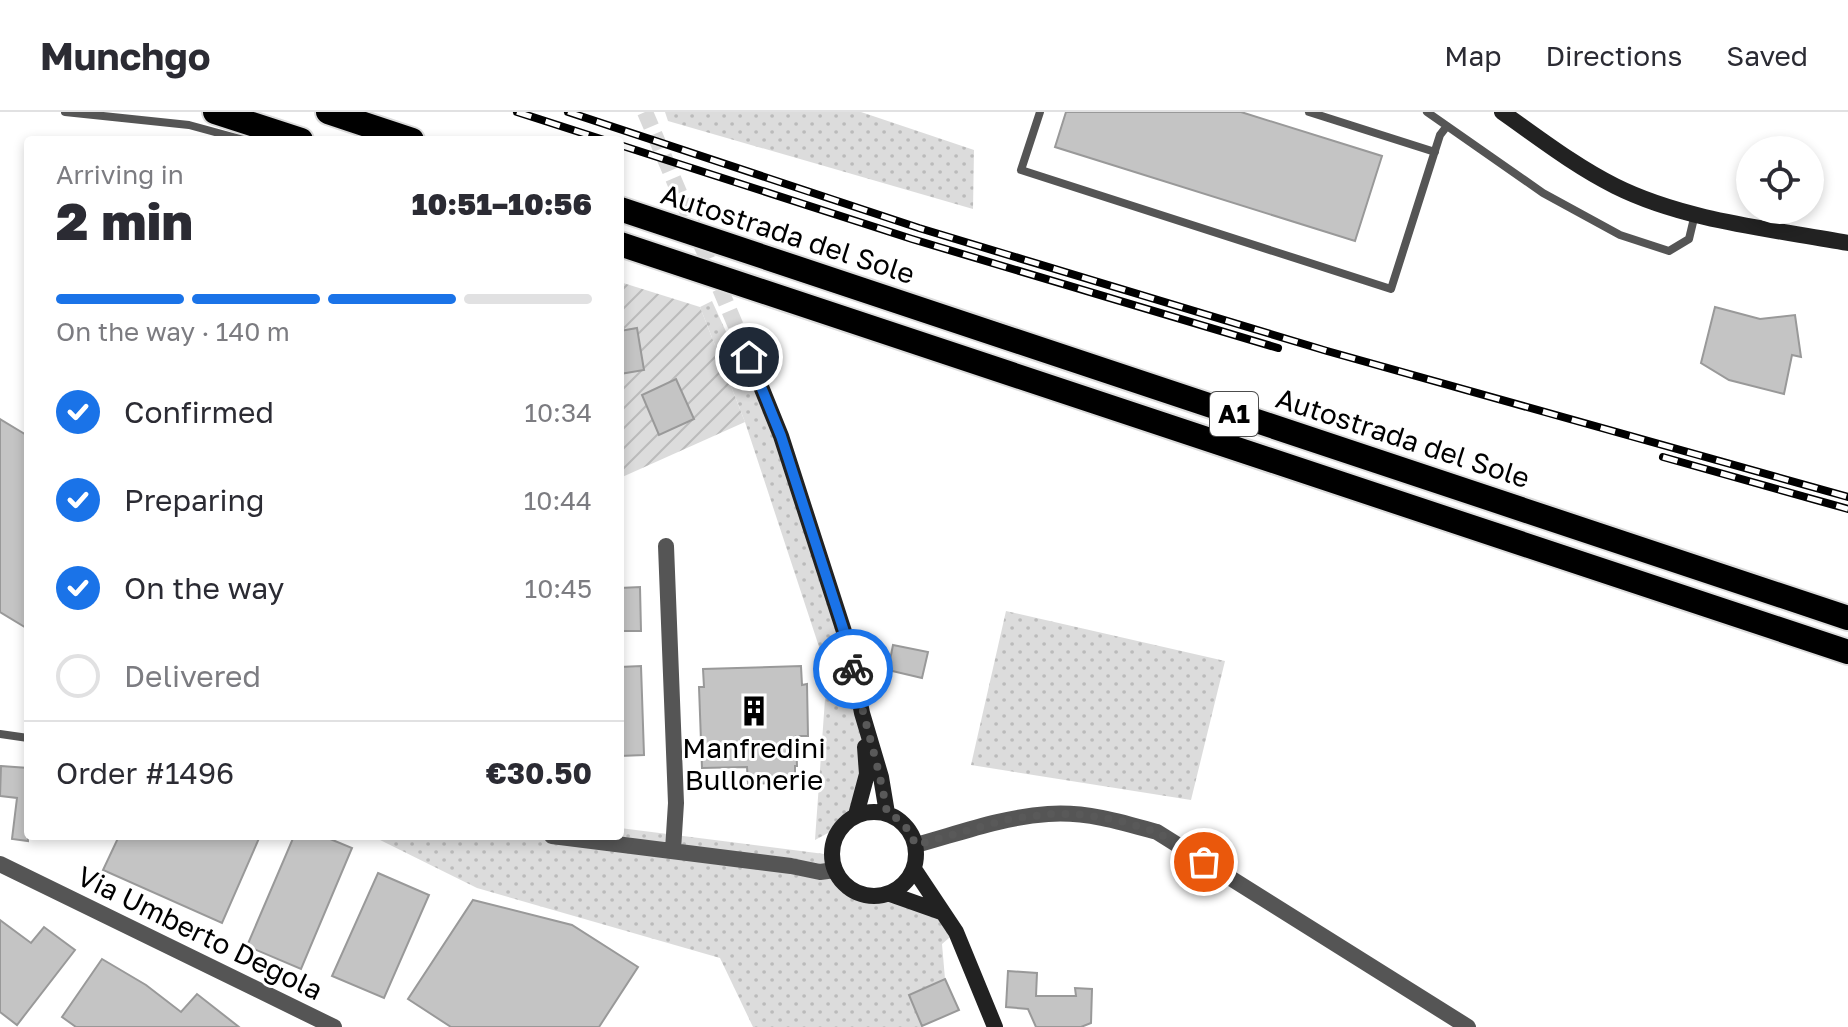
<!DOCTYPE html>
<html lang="en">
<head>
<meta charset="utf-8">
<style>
	:root { --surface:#fff; --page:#f7f7f7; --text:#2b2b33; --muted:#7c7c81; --line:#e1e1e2; --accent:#1a73e8 }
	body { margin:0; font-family:"Golos Text",sans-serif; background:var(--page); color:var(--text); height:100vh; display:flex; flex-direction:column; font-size:30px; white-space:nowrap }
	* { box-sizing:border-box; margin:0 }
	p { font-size:26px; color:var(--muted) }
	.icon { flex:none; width:44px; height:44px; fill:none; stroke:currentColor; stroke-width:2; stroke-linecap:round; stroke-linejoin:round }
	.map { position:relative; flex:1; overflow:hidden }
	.drawer { position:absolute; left:24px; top:24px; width:600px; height:704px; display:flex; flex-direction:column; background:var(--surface); border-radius:8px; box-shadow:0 4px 12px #0003 }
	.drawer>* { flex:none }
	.buttons { position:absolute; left:1736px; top:24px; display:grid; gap:16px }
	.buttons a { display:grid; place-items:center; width:88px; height:88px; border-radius:50%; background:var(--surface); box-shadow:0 4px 12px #0003; font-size:40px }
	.pin { position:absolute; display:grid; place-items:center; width:68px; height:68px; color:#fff; margin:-34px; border:4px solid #fff; border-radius:50%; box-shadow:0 2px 8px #0007 }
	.courier { position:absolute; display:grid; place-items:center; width:80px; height:80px; margin:-40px; border:6px solid #1a73e8; border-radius:50%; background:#fff; color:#222; box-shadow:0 2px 10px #0007 }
	.headline em { font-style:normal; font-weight:800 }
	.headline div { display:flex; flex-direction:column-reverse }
	.headline { display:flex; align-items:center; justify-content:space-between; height:136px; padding:0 32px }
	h1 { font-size:52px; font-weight:800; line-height:60px }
	.bar { display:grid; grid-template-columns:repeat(4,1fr); gap:12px 8px; align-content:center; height:96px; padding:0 32px }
	.bar i { height:10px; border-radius:6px; background:var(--line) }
	.bar .active { background:var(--accent) }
	.bar p { grid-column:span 4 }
	.line { display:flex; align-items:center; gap:20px; padding:0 32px; border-top:2px solid var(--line) }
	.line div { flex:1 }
	ol { padding:0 32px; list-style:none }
	li { display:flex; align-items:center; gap:24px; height:88px }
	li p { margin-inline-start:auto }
	li .icon { padding:8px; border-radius:50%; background:var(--accent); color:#fff; stroke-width:4 }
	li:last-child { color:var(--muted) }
	li i { width:44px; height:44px; border:4px solid var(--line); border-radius:50% }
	header { display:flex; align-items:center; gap:48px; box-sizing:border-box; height:112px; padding:0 40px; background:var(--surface); border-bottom:2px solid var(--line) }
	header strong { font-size:38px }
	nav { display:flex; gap:44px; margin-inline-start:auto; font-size:28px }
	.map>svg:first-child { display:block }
	.grass { fill:url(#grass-dots) }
	.garden { fill:url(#garden-furrows) }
	.building { fill:#c4c4c4; stroke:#999; stroke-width:2 }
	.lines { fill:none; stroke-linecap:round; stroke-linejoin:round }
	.secondary-tunnel { stroke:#d9d9d9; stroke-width:16; stroke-dasharray:16 8; stroke-linecap:butt }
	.highway-casing { stroke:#dbdbdb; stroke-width:28 }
	.lane { stroke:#555; stroke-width:8 }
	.street { stroke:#555; stroke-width:16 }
	.secondary { stroke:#222; stroke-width:16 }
	.highway { stroke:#000; stroke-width:24 }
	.rail-casing { stroke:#000; stroke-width:8 }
	.rail { stroke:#fff; stroke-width:5; stroke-dasharray:15; stroke-linecap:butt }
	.done { stroke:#595959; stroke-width:8; stroke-dasharray:0 14.4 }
	.route { stroke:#1a73e8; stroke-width:10 }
	.labels { text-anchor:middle; stroke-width:6; stroke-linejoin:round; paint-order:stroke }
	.shield { fill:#fff; stroke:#4c4c4c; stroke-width:2 }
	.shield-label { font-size:26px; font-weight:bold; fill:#000 }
	.street-label { font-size:28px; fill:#000; stroke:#fff }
	.poi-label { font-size:28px; fill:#000; stroke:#fff }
</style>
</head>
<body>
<header>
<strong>Munchgo</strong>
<nav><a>Map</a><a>Directions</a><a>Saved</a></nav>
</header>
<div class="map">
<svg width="1848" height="915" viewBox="0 0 1848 915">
	<defs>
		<pattern id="grass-dots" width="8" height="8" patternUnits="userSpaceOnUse" patternTransform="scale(2)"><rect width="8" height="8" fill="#dcdcdc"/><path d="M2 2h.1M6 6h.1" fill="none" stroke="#bbb" stroke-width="1.8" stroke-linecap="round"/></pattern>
		<pattern id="garden-furrows" width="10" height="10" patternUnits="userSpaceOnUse" patternTransform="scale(2)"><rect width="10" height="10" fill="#dcdcdc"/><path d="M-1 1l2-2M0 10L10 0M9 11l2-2" fill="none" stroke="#bbb"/></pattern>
	</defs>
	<rect width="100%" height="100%" fill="#fff"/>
	<path class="grass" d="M665,0H861L974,38L973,97L668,9Z
		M712,189L728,224L749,245L849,535L867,662L843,713L815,728L827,559L745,310L700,195Z
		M1006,499L1225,549L1191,688L971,653Z
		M620,716L832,743L835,758L848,775L868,784L890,782L941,800L956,820L942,832L945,867L909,883L923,915H753L720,846L477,776L372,724H620Z"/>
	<path class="garden" d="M620,170L700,195L745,310L620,366Z"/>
	<path class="building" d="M1066,0H1241L1382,44L1355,129L1055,35Z
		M1715,195L1760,207L1795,203L1801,245L1792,243L1784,282L1729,268L1701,251Z
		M637,216L644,258L620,262V219Z
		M676,267L694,307L659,323L642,283Z
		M0,307L28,324V517L0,500Z
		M640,475L641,519H620V476Z
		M893,533L928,540L922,566L888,558Z
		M641,554L644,643L620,644V555Z
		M801,554L802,573L807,572L808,624H796L797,654H795V670L748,672L747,655L702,656L699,575H704L703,557Z
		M1,654L28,656V729L12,727L17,686L0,684Z
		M119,724H260L222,811L103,758Z
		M294,724H323L352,736L301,857L247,834Z
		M378,761L429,783L384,886L332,864Z
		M473,788L572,813L638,855L599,915H451L408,887Z
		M0,808L31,831L44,815L75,838L17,913L0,900Z
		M102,847L146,873L181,900L197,882L239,915H76L62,905Z
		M1008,859L1037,861L1036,884H1076L1075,876L1092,877L1091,911L1081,915H1036L1028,897L1006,895Z
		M945,867L959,898L922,914L909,883Z"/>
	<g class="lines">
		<path class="secondary-tunnel" d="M645,0L749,245"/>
		<g class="highway-casing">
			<path id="highway" d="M215,0L301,28
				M328,0L412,28
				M620,97L1848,506
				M620,132L1848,540"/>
		</g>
		<path class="lane" d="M65,0L189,13L244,28
			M1040,0L1021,58L1391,177L1440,23L1447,14
			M1309,0L1435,40
			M1427,0L1543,81L1620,123L1669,139L1689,127L1695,102
			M0,622L28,626"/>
		<path class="street" d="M666,434L676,691L673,738
			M552,724L791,754L820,760L835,758
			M916,733C960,721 1003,705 1048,702C1085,699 1122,710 1157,720L1468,915
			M0,752L334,915"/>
		<path class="secondary" d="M1502,0C1539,26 1575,54 1615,74C1685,109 1772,117 1848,131
			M749,245L781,324L849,535L862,601L881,665L887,701
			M832 742a42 42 0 1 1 84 0a42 42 0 1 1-84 0Z
			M856,703L867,662L865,635
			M914,757L956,820L995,915
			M890,782L941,800"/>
		<use href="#highway" class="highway"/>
		<g class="rail-casing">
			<path id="rail" d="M517,0L604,28
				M568,0L919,116L1327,239L1848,385
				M620,33L912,127L1278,236
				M1663,345L1848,397"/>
		</g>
		<use href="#rail" class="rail"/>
	</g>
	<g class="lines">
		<path class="done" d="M853,557C863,606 879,652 887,701C904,709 908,717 916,733L1005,708L1049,702H1077L1117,708L1157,720L1204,750"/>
		<path class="route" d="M749,245L781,324L849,535L853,557"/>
	</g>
	<defs>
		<g id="building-bare" transform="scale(2.4)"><path d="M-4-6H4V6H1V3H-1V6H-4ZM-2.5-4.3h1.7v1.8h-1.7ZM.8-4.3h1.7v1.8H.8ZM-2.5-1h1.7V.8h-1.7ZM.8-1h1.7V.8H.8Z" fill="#000" stroke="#fff" stroke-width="2.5" paint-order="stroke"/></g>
	</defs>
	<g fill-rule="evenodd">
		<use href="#building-bare" x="754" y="599"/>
	</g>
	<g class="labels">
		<rect class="shield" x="1210" y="280" width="48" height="44" rx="6"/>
		<g class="shield-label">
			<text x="1234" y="311">A1</text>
		</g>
		<g class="street-label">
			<text transform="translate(788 122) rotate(18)" y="10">Autostrada del Sole</text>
			<text transform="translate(1403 326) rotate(18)" y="10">Autostrada del Sole</text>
			<text transform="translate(200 821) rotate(26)" y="10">Via Umberto Degola</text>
		</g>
		<g class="poi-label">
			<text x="754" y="646">Manfredini<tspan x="754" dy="32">Bullonerie</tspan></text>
		</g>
	</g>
</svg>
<div class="buttons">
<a><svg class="icon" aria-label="locate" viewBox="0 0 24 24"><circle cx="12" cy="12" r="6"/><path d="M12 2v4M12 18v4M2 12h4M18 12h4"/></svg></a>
</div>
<div class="pin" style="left:1204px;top:750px;background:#ea580c"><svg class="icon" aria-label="bag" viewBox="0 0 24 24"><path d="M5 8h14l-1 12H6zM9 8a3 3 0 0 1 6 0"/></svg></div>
<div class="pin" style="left:749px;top:245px;background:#1f2937"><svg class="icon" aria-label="home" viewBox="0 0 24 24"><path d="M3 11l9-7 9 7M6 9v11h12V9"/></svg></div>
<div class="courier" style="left:853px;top:557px"><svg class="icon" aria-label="bike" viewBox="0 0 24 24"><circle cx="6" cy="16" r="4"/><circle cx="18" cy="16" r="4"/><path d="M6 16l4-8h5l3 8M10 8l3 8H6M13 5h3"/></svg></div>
<section class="drawer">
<div class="headline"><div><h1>2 min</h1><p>Arriving in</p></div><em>10:51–10:56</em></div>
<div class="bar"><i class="active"></i><i class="active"></i><i class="active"></i><i></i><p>On the way · 140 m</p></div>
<ol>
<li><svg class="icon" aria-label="check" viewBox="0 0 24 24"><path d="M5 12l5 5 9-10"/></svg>Confirmed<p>10:34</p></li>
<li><svg class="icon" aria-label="check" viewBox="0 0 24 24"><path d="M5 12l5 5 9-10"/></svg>Preparing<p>10:44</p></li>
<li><svg class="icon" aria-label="check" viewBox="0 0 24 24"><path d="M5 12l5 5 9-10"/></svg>On the way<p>10:45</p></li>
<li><i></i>Delivered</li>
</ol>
<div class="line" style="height:104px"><div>Order #1496</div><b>€30.50</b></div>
</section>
</div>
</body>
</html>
